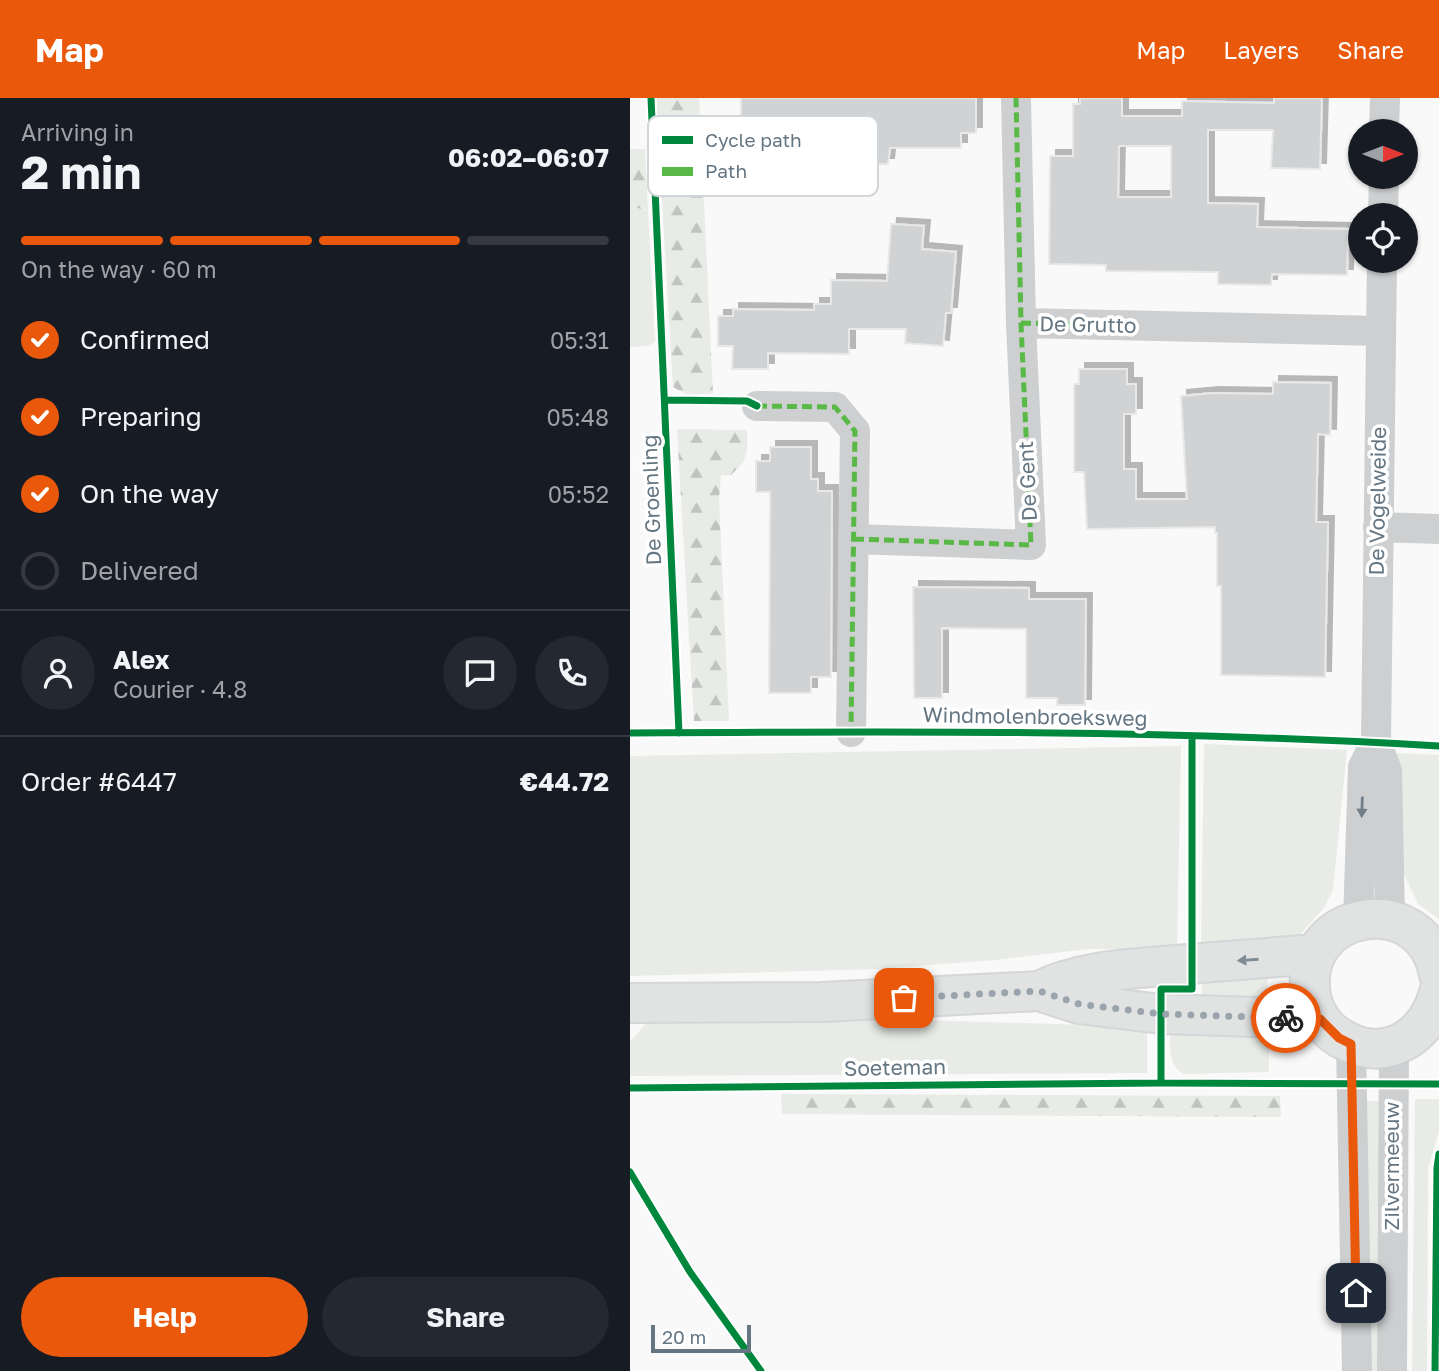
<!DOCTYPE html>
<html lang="en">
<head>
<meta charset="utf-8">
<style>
	:root { --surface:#171b24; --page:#242831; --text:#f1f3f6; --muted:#9ea1a6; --line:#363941; --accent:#ea580c }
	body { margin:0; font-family:"Golos Text",sans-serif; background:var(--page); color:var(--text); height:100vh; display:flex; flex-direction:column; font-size:26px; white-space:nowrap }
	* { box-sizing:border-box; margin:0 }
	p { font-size:23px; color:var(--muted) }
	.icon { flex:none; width:38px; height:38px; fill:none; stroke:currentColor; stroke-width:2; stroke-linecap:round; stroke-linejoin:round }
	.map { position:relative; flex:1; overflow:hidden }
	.details { display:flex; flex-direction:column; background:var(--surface); width:630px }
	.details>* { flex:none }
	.needle { width:46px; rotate:90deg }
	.tools { position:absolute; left:718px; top:21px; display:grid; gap:14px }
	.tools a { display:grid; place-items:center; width:70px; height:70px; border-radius:50%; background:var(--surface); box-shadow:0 2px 5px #0004; font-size:35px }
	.scale { position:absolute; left:21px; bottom:18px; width:100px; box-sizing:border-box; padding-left:7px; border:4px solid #657683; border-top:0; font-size:19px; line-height:24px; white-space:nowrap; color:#657683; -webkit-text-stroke:5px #fff; paint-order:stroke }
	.pin { position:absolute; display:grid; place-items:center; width:60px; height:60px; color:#fff; margin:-30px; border-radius:14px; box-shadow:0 4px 10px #0006 }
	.courier { position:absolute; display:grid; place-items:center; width:70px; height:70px; margin:-35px; border:5px solid #ea580c; border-radius:50%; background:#fff; color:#222; box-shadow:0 2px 9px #0007 }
	.head em { font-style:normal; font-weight:700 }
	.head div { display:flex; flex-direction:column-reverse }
	.head { display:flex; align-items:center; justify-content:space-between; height:119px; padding:0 21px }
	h1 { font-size:46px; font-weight:700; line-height:52px }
	.bar { display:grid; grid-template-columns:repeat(4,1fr); gap:10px 7px; align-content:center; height:84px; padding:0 21px }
	.bar i { height:9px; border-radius:5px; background:var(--line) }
	.bar .current { background:var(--accent) }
	.bar p { grid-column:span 4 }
	.line { display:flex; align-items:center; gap:18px; padding:0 21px; border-top:2px solid var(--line) }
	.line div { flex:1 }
	.round { display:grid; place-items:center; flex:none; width:74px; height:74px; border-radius:37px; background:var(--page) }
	ol { padding:0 21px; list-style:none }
	li { display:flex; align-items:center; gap:21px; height:77px }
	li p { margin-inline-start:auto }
	li .icon { padding:7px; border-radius:50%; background:var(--accent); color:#fff; stroke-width:4 }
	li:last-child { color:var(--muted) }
	li i { width:38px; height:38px; border:4px solid var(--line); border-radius:50% }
	.action { display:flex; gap:14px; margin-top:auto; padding:14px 21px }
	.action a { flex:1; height:80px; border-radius:42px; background:var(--accent); color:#fff; font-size:28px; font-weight:700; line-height:80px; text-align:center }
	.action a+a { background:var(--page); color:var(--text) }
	header { display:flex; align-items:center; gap:42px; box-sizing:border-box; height:98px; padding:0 35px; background:var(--accent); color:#fff }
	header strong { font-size:33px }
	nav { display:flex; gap:38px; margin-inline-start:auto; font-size:24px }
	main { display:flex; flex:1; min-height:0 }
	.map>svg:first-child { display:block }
	.grass { fill:#e8ebe6 }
	.forest { fill:url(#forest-firs) }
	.building { fill:#d0d2d3; stroke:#e8e8e8; stroke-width:2; fill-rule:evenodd; filter:url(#shadow) }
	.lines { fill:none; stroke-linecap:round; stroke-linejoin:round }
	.secondary-casing { stroke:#d5d6d7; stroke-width:42 }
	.street { stroke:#cecfd0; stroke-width:30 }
	.secondary { stroke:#e1e2e2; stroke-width:38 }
	.quiet { stroke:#58b947; stroke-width:5; stroke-dasharray:10 5; stroke-linecap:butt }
	.cycleway-casing { stroke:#fff; stroke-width:11 }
	.cycleway { stroke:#00873e; stroke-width:7 }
	.oneway { fill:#707f8b }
	.oneway2 { fill:#7e8c96 }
	.done { stroke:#99a4ac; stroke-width:7; stroke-dasharray:0 12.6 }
	.route { stroke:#ea580c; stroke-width:9 }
	.labels { text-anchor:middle; stroke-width:7; stroke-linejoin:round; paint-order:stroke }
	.street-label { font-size:21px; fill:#657683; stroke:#fff }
	.key { fill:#fff; stroke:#d1d6da; stroke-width:2 }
	.key-label { font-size:19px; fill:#657683 }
</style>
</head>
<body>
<header>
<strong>Map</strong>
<nav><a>Map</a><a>Layers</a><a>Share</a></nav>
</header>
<main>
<section class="details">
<div class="head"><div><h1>2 min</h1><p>Arriving in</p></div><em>06:02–06:07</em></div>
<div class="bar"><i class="current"></i><i class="current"></i><i class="current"></i><i></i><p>On the way · 60 m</p></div>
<ol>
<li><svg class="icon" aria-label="check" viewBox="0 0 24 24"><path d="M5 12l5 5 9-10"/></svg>Confirmed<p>05:31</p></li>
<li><svg class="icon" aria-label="check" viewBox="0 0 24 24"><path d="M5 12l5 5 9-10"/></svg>Preparing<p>05:48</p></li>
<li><svg class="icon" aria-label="check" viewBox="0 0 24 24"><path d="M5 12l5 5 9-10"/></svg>On the way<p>05:52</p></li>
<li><i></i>Delivered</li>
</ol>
<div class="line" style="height:126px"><a class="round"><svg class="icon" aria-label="person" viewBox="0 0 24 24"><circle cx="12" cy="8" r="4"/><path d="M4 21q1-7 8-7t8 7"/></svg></a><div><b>Alex</b><p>Courier · 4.8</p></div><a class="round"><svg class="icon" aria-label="chat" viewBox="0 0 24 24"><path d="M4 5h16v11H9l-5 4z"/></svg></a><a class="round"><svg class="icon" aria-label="phone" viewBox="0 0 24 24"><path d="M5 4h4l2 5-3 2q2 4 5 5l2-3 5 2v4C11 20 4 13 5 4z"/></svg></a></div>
<div class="line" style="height:91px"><div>Order #6447</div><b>€44.72</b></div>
<div class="action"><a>Help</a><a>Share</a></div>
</section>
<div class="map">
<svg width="809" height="1273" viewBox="0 0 809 1273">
	<defs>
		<pattern id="forest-firs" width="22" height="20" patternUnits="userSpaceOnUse" patternTransform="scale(1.75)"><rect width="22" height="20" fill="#e8ebe6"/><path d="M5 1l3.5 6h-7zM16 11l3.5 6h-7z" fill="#c0c3c0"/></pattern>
		<filter id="shadow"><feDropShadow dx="6" dy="-6" stdDeviation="0" flood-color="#0004"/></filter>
	</defs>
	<rect width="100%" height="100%" fill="#f9f9f9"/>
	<path class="grass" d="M0,108L18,113L25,244L18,248L0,249Z
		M574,646L717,652L703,792L693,811L666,841L571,848Z
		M551,648L547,852L459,851L365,862L248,871L0,878V658Z
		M767,655L809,657V821L788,806L772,772Z
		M637,876L638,901L572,899V877Z
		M224,920L458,927L517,932V975L0,978V944L17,924Z
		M540,933L639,939V974L553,976C538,966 540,950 540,933Z
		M785,1001H809V1034L798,1070L797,1273H782Z
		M735,1003H752L753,1273H736Z"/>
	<path class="forest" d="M26,0H69L83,296H56L43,289Z
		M0,51H15L18,113L0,108Z
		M47,331L117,332C117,355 119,361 101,377H91L89,401L99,623H64Z
		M151,996L650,998L651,1019L152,1016Z"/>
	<path class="building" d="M111,0H346V35H331V50H260L258,66H201V75H171V38H111Z
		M450,0H492V18H552V3L644,5V0H692L690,71L641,70L643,32H578V105L628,106L627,129L718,131L717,177L642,176L641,187L588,186V174L476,173V167L419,166L420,58H443V6H450ZM489,48H541V99H488Z
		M261,126L294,128L292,151L326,154L321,215H316L313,248L275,245L276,231H219V256L138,255V271H102L103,248H88V218H103V211L184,212V206H201V182L257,183Z
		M449,271H497V286H506V316H494V371H506V401H557L551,298L583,295L643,296V284L701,285L700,337L688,336L686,424H698L695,579L591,577V488H587V435H585V429L457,431L454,374H444V286H449Z
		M140,349H181V381H188V393H202L201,579H181V595H139L140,394H126V363H140Z
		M283,489L399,490V501H456L455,607H427V600H396V531L312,530V600H284Z"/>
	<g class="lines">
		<g class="secondary-casing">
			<path id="secondary" d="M809,877C794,789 666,811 681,898C685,918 698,935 716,943C758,965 799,937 809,894
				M409,893C451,872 500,871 546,867C593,863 640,860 686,856
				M0,905L192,904L409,893L449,906L531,916L690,921"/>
		</g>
		<path class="street" d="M754,33L755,0
			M753,117L754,79
			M752,163L746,643L757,673L760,822
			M391,225L750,233
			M127,308L205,309L225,333L221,634
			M748,429L809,431
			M224,441L401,447L391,225L386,0
			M728,823L733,669L746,643
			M721,946L727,1273
			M762,1273L764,948"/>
		<use href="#secondary" class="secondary"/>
		<path class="quiet" d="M391,225L472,227
			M127,308L205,309L225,333L221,634
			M224,441L401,447L391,225L386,0"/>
		<g class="cycleway-casing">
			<path id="cycleway" d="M21,0L49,635
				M35,302L117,303L127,308
				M0,635C269,633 540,632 809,648
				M531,985V891H562V638
				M0,990L531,985L809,986
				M0,1074L60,1174L131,1273
				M805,1273L807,1070L809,1056"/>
		</g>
		<use href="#cycleway" class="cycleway"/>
	</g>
	<defs><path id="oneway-solid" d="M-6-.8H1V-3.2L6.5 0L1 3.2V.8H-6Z" transform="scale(1.75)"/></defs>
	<use class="oneway" href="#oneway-solid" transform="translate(732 709) rotate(92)"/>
	<use class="oneway2" href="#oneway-solid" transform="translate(618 862) rotate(176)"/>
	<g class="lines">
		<path class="done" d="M274,900L409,893L449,906L531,916L656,920"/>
		<path class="route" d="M656,920L690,921L709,940L721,946L726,1195"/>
	</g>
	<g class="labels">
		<g class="street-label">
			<text transform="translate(458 227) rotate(1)" y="7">De Grutto</text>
			<text transform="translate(398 383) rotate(-93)" y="7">De Gent</text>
			<text transform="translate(22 402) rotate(-92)" y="7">De Groenling</text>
			<text transform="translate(748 403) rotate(-89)" y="7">De Vogelweide</text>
			<text transform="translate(405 619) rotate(1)" y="7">Windmolenbroeksweg</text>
			<text transform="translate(265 970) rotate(-1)" y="7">Soeteman</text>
			<text transform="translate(762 1068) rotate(-90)" y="7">Zilvermeeuw</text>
		</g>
	</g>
	<rect x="18" y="18" width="230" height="80" rx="10" class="key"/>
	<rect x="32" y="38" width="31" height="8" fill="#00873e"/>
	<rect x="32" y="69" width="31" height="9" fill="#58b947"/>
	<g class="key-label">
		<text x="75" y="49">Cycle path</text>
		<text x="75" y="80">Path</text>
	</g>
</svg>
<div class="tools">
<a><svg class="needle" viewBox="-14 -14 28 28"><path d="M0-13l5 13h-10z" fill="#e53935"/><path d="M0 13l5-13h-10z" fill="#9ea1a6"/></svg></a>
<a><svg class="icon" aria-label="locate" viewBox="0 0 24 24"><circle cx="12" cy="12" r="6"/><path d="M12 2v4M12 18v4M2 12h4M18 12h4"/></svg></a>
</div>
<div class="scale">20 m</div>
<div class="pin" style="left:274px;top:900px;background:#ea580c"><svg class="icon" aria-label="bag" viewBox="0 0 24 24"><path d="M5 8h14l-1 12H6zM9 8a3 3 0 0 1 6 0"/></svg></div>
<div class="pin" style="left:726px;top:1195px;background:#1f2937"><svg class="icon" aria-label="home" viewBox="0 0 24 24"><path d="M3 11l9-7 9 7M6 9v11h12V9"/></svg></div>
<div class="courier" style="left:656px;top:920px"><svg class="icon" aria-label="bike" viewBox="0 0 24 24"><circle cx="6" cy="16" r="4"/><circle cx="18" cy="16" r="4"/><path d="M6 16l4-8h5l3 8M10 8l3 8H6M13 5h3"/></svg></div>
</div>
</main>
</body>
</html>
